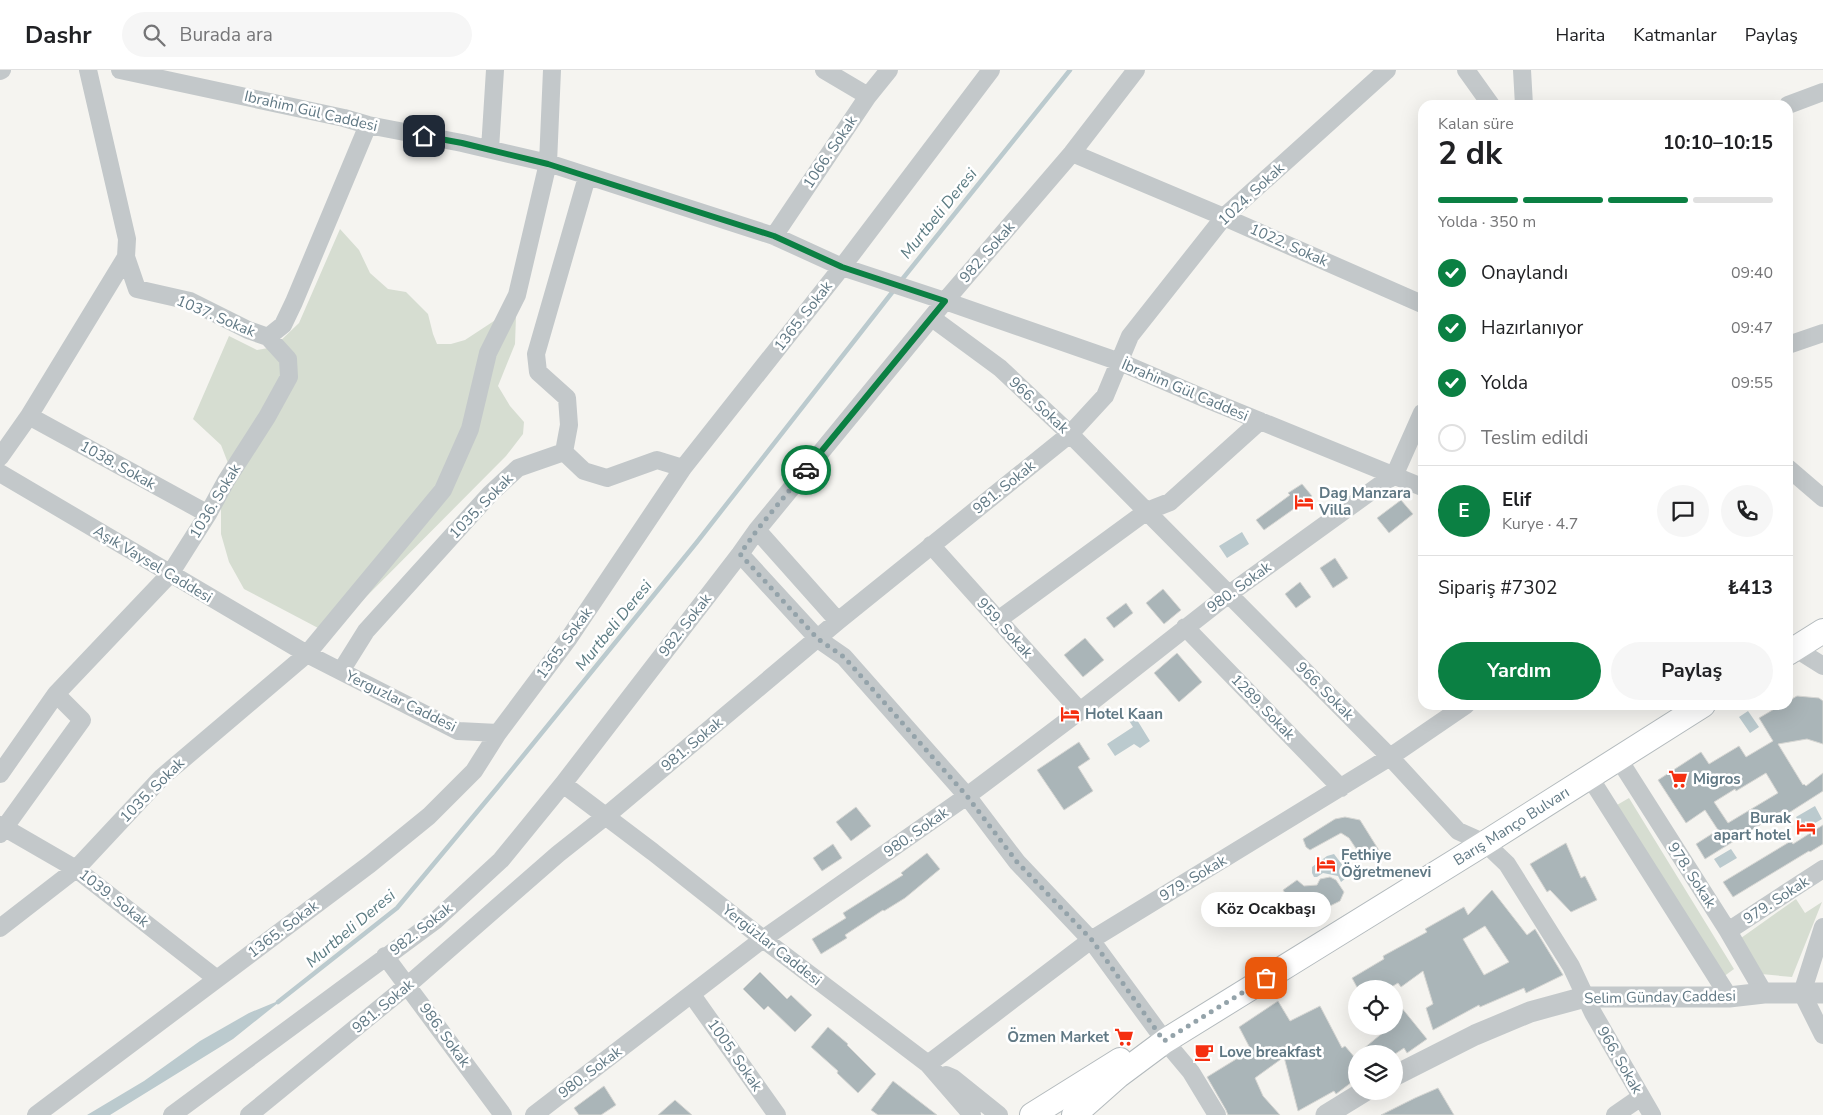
<!DOCTYPE html>
<html lang="tr">
<head>
<meta charset="utf-8">
<style>
	:root { --surface:#fff; --page:#f6f6f6; --text:#202124; --muted:#757577; --line:#e0e0e0; --accent:#0b8043 }
	body { margin:0; font-family:"Nunito Sans",sans-serif; background:var(--page); color:var(--text); height:100vh; display:flex; flex-direction:column; font-size:19px; white-space:nowrap }
	* { box-sizing:border-box; margin:0 }
	p { font-size:16px; color:var(--muted) }
	.icon { flex:none; width:28px; height:28px; fill:none; stroke:currentColor; stroke-width:2; stroke-linecap:round; stroke-linejoin:round }
	.map { position:relative; flex:1; overflow:hidden }
	.sheet { position:absolute; left:1418px; top:30px; width:375px; height:610px; display:flex; flex-direction:column; background:var(--surface); border-radius:15px; box-shadow:0 5px 20px #0002 }
	.sheet>* { flex:none }
	.buttons { position:absolute; left:1348px; top:910px; display:grid; gap:10px }
	.buttons a { display:grid; place-items:center; width:55px; height:55px; border-radius:50%; background:var(--surface); box-shadow:0 5px 20px #0002; font-size:25px }
	.pin { position:absolute; display:grid; place-items:center; width:42px; height:42px; color:#fff; margin:-21px; border-radius:10px; box-shadow:0 2px 8px #0006 }
	.courier { position:absolute; display:grid; place-items:center; width:50px; height:50px; margin:-25px; border:4px solid #0b8043; border-radius:50%; background:#fff; color:#222; box-shadow:0 1px 6px #0007 }
	.bubble { position:absolute; height:35px; border-radius:18px; background:var(--surface); box-shadow:0 5px 20px #0002; font-size:16px; font-weight:700; line-height:35px; text-align:center }
	.headline em { font-style:normal; font-weight:700 }
	.headline div { display:flex; flex-direction:column-reverse }
	.headline { display:flex; align-items:center; justify-content:space-between; height:85px; padding:0 20px }
	h1 { font-size:32px; font-weight:700; line-height:38px }
	.bar { display:grid; grid-template-columns:repeat(4,1fr); gap:8px 5px; align-content:center; height:60px; padding:0 20px }
	.bar i { height:6px; border-radius:4px; background:var(--line) }
	.bar .current { background:var(--accent) }
	.bar p { grid-column:span 4 }
	.line { display:flex; align-items:center; gap:12px; padding:0 20px; border-top:1px solid var(--line) }
	.line div { flex:1 }
	.round { display:grid; place-items:center; flex:none; width:52px; height:52px; border-radius:26px; background:var(--page) }
	ol { padding:0 20px; list-style:none }
	li { display:flex; align-items:center; gap:15px; height:55px }
	li p { margin-inline-start:auto }
	li .icon { padding:5px; border-radius:50%; background:var(--accent); color:#fff; stroke-width:4 }
	li:last-child { color:var(--muted) }
	li i { width:28px; height:28px; border:2px solid var(--line); border-radius:50% }
	.action { display:flex; gap:10px; margin-top:auto; padding:10px 20px }
	.action a { flex:1; height:58px; border-radius:30px; background:var(--accent); color:#fff; font-size:20px; font-weight:700; line-height:58px; text-align:center }
	.action a+a { background:var(--page); color:var(--text) }
	header { display:flex; align-items:center; gap:30px; box-sizing:border-box; height:70px; padding:0 25px; background:var(--surface); border-bottom:1px solid var(--line) }
	header strong { font-size:24px }
	nav { display:flex; gap:28px; margin-inline-start:auto; font-size:18px }
	.search { width:350px; height:45px; background:var(--page); display:flex; align-items:center; gap:12px; box-sizing:border-box; padding:0 18px; border-radius:28px; color:var(--muted); font-size:19px }
	.map>svg:first-child { display:block }
	.green { fill:#d6ddd1 }
	.water { fill:#bbcace }
	.lines { fill:none; stroke-linecap:round; stroke-linejoin:round }
	.stream { stroke:#bbcace; stroke-width:4.5 }
	.building { fill:#aab5b8; stroke:#d6d6d3; fill-rule:evenodd }
	.secondary-casing { stroke:#b3babd; stroke-width:26 }
	.minor { stroke:#c3c8ca; stroke-width:18 }
	.tertiary { stroke:#c3c8ca; stroke-width:21 }
	.secondary { stroke:#fff; stroke-width:24 }
	.done { stroke:#94a3aa; stroke-width:5; stroke-dasharray:0 9 }
	.route { stroke:#0b8043; stroke-width:6 }
	.labels { text-anchor:middle; stroke-width:5; stroke-linejoin:round; paint-order:stroke }
	.street-label { font-size:15px; fill:#607884; stroke:#fff }
	.poi-label { font-size:15px; font-weight:bold; fill:#607884; stroke:#fff; text-anchor:start }
	.water-label { font-size:16px; font-style:italic; fill:#5b7b82; stroke:#fff }
</style>
</head>
<body>
<header>
<strong>Dashr</strong>
<div class="search"><svg class="icon" aria-label="search" viewBox="0 0 24 24"><circle cx="10" cy="10" r="6"/><path d="M15 15l6 6"/></svg>Burada ara</div>
<nav><a>Harita</a><a>Katmanlar</a><a>Paylaş</a></nav>
</header>
<div class="map">
<svg width="1823" height="1045" viewBox="0 0 1823 1045">
	<rect width="100%" height="100%" fill="#f5f4f0"/>
	<path class="green" d="M340,159L359,180L370,203L388,219L406,222L428,244L433,264L437,274H451L465,270L500,247L516,246L515,274L498,316L510,336L524,352L523,364L506,386L351,542L320,559L244,519L229,492L221,464V434L233,406L221,375L193,349L229,266L257,280L274,277L299,253Z
		M1629,728L1734,899L1723,907L1617,735Z
		M1796,829L1805,843L1822,832L1792,907L1761,904L1741,868Z"/>
	<path class="water" d="M1242,462L1249,474L1227,488L1219,476Z
		M1748,641L1759,657L1750,663L1739,647Z
		M1134,645L1150,671L1140,678L1134,674L1115,686L1107,674L1133,657L1128,649Z
		M1815,736L1822,749L1803,760L1796,747Z
		M1731,779L1737,788L1720,798L1714,789Z
		M1334,784L1350,805L1341,812L1338,806L1323,803L1317,807H1314L1312,803V797L1327,786Z
		M283,929L233,969L110,1045H87L144,1011L200,971L249,943Z"/>
	<g class="lines">
		<path class="stream" d="M900,212L1070,0
			M278,932L397,838L497,718L697,472L894,220"/>
	</g>
	<path class="building" d="M1302,414L1312,426L1264,460L1256,450L1290,425L1288,423Z
		M1401,430L1413,444L1389,463L1377,448Z
		M1335,488L1348,508L1333,518L1320,498Z
		M1300,512L1311,527L1296,538L1285,524Z
		M1163,519L1181,540L1164,554L1146,533Z
		M1126,533L1133,543L1114,558L1106,548Z
		M1085,568L1104,590L1083,607L1064,585Z
		M1177,583L1202,612L1179,632L1154,603Z
		M1797,626L1819,628L1823,631V674L1807,669L1778,674L1803,715L1804,714L1806,716L1823,703V721L1787,744L1784,740L1705,789L1696,774L1718,760L1705,740L1686,753L1658,710L1701,682L1709,694L1739,676L1746,687L1773,671L1759,648L1781,635H1788V631ZM1766,703L1778,723L1728,753L1714,732L1735,719L1736,721Z
		M1079,672L1090,689L1078,697L1093,721L1064,740L1037,700Z
		M856,737L871,756L851,771L836,752Z
		M1345,747L1360,750L1380,782V789L1376,792H1371L1359,783L1349,768L1341,763L1310,780L1306,777L1303,769L1335,749Z
		M1823,755V774L1810,782L1809,781L1733,827L1723,812L1791,771L1793,774Z
		M1566,773L1581,808L1585,806L1597,830L1571,842L1550,820L1547,822L1530,794Z
		M833,774L842,788L822,801L813,788Z
		M927,783L940,799L905,828L884,841L883,840L845,865L847,868L821,884L812,869L846,848L843,843L903,805L901,803Z
		M1330,807L1336,810L1344,822L1340,831L1316,843L1306,845L1299,844L1283,820L1297,810L1304,816L1317,815L1320,809Z
		M1492,820L1527,865L1535,859L1563,905L1526,923L1524,918L1480,937L1479,935L1433,960L1426,938L1433,934L1423,901L1401,917L1398,913L1388,919H1358L1352,908L1384,889L1383,886L1427,862L1425,859L1464,837L1468,845ZM1485,856L1509,892L1484,905L1463,869Z
		M760,902L787,929L791,925L812,945L795,962L768,936L764,940L743,919Z
		M1278,931L1290,951L1320,936L1342,978L1345,976L1356,989V1009L1336,1024L1334,1021L1298,1041L1284,987L1255,1008L1263,1026L1280,1045H1228L1226,1040L1207,1007L1251,980L1239,957Z
		M1401,937L1427,969L1407,983L1404,978L1395,984H1357L1391,956H1394V942Z
		M828,957L848,974L847,975L876,1004L858,1023L837,1003L838,1001L811,977Z
		M893,1011L937,1045H878L871,1040Z
		M604,1016L616,1035L601,1045H579L574,1038Z
		M1438,1018L1454,1045H1381L1415,1028Z
		M675,1030L692,1045H658Z"/>
	<g class="lines">
		<g class="secondary-casing">
			<g id="secondary">
				<path d="M1788,583L1823,561"/>
				<path d="M1032,1045L1120,990"/>
				<path id="s1" d="M1074,1045L1118,1006L1165,971L1485,773L1703,635"/>
			</g>
		</g>
		<path class="minor" d="M120,0L344,48L368,55L462,73L548,93L774,166L842,197L945,231L1120,292L1206,329L1422,417
			M824,0L868,26
			M1466,0L1491,35
			M1522,0L1524,35
			M0,1L2,0
			M1788,35L1823,22
			M490,79L495,0
			M1072,83L1224,147L1422,234
			M774,166L868,26L889,0
			M932,248L1000,298L1070,364L1390,687L1458,761L1485,773L1507,794L1571,896L1593,943L1652,1045
			M268,267L283,255L294,232L368,55
			M1788,275L1823,263
			M29,346L208,444
			M564,382L584,401L607,408L657,390L683,398
			M0,387L29,346L126,187L127,169L88,0
			M1788,398L1823,428
			M0,403L307,584L458,661L498,663
			M757,460L838,551
			M931,475L1080,641
			M740,484L818,569L844,587L967,726L1017,792L1091,870L1165,971L1191,1002L1217,1045
			M998,550L1147,441L1170,432L1260,351
			M1185,557L1341,718
			M1788,574L1823,596
			M341,601L366,561L490,424L518,398L564,382L569,355L567,328L538,302L536,284L587,107
			M1618,688L1728,861L1764,923
			M0,704L56,624
			M1589,706L1729,927
			M563,714L653,782L763,869L928,994L972,1045
			M0,755L76,799L217,909
			M0,764L82,650L56,624L170,504L208,444L226,411L267,347L289,307L288,289L268,267L248,260L190,231L137,219L126,187
			M1823,857L1802,923L1823,965
			M0,858L76,799L162,707L307,584L443,420L470,359L488,283L517,225L548,93L552,0
			M1728,861L1823,799
			M385,886L503,1045
			M692,925L777,1045
			M928,994L1091,870L1390,687L1466,635
			M946,1005L953,1008L999,1045
			M36,1045L370,794L429,746L474,701L498,663L569,568L683,398L842,197L991,0
			M172,1045L436,850L501,790L563,714L740,484L757,460L945,231L1072,83L1136,0
			M249,1045L408,915L558,784L606,746L838,551L1070,364L1105,326L1130,266L1224,147L1387,0
			M534,1045L763,869L967,726L1080,641L1229,524L1384,412L1394,406L1422,343
			M1615,1045L1641,1027"/>
		<path class="tertiary" d="M1394,1006L1475,965L1530,942L1585,927H1729L1764,923H1823
			M1326,1045L1365,1021"/>
		<use href="#secondary" class="secondary"/>
	</g>
	<g class="lines">
		<path class="done" d="M806,400L757,460L740,484L818,569L844,587L967,726L1017,792L1092,870L1164,971L1266,908"/>
		<path class="route" d="M424,66L462,73L548,94L774,166L842,197L945,231L806,400"/>
	</g>
	<defs>
		<g id="hotel-bare" transform="scale(1.5)"><path d="M-6-4.5h1.5V1H6V5H4.5V3h-9V5H-6ZM-4 0a1.8 1.8 0 1 1 3.6 0ZM.5 0V-2.5h3Q6-2.5 6 0Z" fill="#f52f10" stroke="#fff" stroke-width="2.5" paint-order="stroke"/></g>
		<g id="supermarket-bare" transform="scale(1.5)"><path d="M-6-5.5h2.5l.6 2H6L4.5 2H-2.5L-4.4-4H-6ZM-1.5 3.2a1.3 1.3 0 1 0 .1 0ZM3 3.2a1.3 1.3 0 1 0 .1 0Z" fill="#f52f10" stroke="#fff" stroke-width="2.5" paint-order="stroke"/></g>
		<g id="cafe-bare" transform="scale(1.5)"><path d="M-5.5-4.5H6V0H3Q3 3.5 0 3.5H-2.5Q-5.5 3.5-5.5 0ZM3-3.2v2h1.7v-2ZM-6 4.5H4V6H-6Z" fill="#f52f10" stroke="#fff" stroke-width="2.5" paint-order="stroke"/></g>
	</defs>
	<g fill-rule="evenodd">
		<use href="#hotel-bare" x="1304" y="432"/>
		<use href="#hotel-bare" x="1070" y="644"/>
		<use href="#supermarket-bare" x="1678" y="709"/>
		<use href="#hotel-bare" x="1806" y="757"/>
		<use href="#hotel-bare" x="1326" y="794"/>
		<use href="#supermarket-bare" x="1124" y="967"/>
		<use href="#cafe-bare" x="1204" y="982"/>
	</g>
	<g class="labels">
		<g class="street-label">
			<text transform="translate(311 41) rotate(13)" y="5">Ibrahim Gül Caddesi</text>
			<text transform="translate(830 82) rotate(-56)" y="5">1066. Sokak</text>
			<text transform="translate(1251 124) rotate(-43)" y="5">1024. Sokak</text>
			<text transform="translate(1289 175) rotate(24)" y="5">1022. Sokak</text>
			<text transform="translate(987 182) rotate(-49)" y="5">982. Sokak</text>
			<text transform="translate(216 246) rotate(23)" y="5">1037. Sokak</text>
			<text transform="translate(803 246) rotate(-52)" y="5">1365. Sokak</text>
			<text transform="translate(1185 320) rotate(23)" y="5">İbrahim Gül Caddesi</text>
			<text transform="translate(1039 335) rotate(43)" y="5">966. Sokak</text>
			<text transform="translate(118 395) rotate(29)" y="5">1038. Sokak</text>
			<text transform="translate(1004 417) rotate(-39)" y="5">981. Sokak</text>
			<text transform="translate(215 431) rotate(-59)" y="5">1036. Sokak</text>
			<text transform="translate(481 436) rotate(-46)" y="5">1035. Sokak</text>
			<text transform="translate(153 494) rotate(31)" y="5">Aşık Vaysel Caddesi</text>
			<text transform="translate(1239 517) rotate(-36)" y="5">980. Sokak</text>
			<text transform="translate(685 555) rotate(-52)" y="5">982. Sokak</text>
			<text transform="translate(1005 558) rotate(48)" y="5">959. Sokak</text>
			<text transform="translate(564 573) rotate(-54)" y="5">1365. Sokak</text>
			<text transform="translate(1325 621) rotate(45)" y="5">966. Sokak</text>
			<text transform="translate(401 631) rotate(26)" y="5">Yerguzlar Caddesi</text>
			<text transform="translate(1263 637) rotate(46)" y="5">1289. Sokak</text>
			<text transform="translate(692 674) rotate(-40)" y="5">981. Sokak</text>
			<text transform="translate(152 720) rotate(-45)" y="5">1035. Sokak</text>
			<text dy="5" stroke="none"><textPath href="#s1" startOffset="525">Barış Manço Bulvarı</textPath></text>
			<text transform="translate(916 762) rotate(-35)" y="5">980. Sokak</text>
			<text transform="translate(1692 805) rotate(57)" y="5">978. Sokak</text>
			<text transform="translate(1193 808) rotate(-31)" y="5">979. Sokak</text>
			<text transform="translate(114 828) rotate(38)" y="5">1039. Sokak</text>
			<text transform="translate(1776 830) rotate(-33)" y="5">979. Sokak</text>
			<text transform="translate(283 859) rotate(-37)" y="5">1365. Sokak</text>
			<text transform="translate(421 859) rotate(-38)" y="5">982. Sokak</text>
			<text transform="translate(772 875) rotate(38)" y="5">Yergüzlar Caddesi</text>
			<text transform="translate(1660 927) rotate(-1)" y="5">Selim Günday Caddesi</text>
			<text transform="translate(383 936) rotate(-40)" y="5">981. Sokak</text>
			<text transform="translate(445 965) rotate(54)" y="5">986. Sokak</text>
			<text transform="translate(735 985) rotate(55)" y="5">1005. Sokak</text>
			<text transform="translate(1620 990) rotate(60)" y="5">966. Sokak</text>
			<text transform="translate(590 1002) rotate(-37)" y="5">980. Sokak</text>
		</g>
		<g class="poi-label">
			<text x="1319" y="428">Dag Manzara<tspan x="1319" dy="17">Villa</tspan></text>
			<text x="1085" y="649">Hotel Kaan</text>
			<text x="1693" y="714">Migros</text>
			<text x="1791" y="753" text-anchor="end">Burak<tspan x="1791" dy="17">apart hotel</tspan></text>
			<text x="1341" y="790">Fethiye<tspan x="1341" dy="17">Öğretmenevi</tspan></text>
			<text x="1109" y="972" text-anchor="end">Özmen Market</text>
			<text x="1219" y="987">Love breakfast</text>
		</g>
		<g class="water-label">
			<text transform="translate(938 143) rotate(-51)" y="6">Murtbeli Deresi</text>
			<text transform="translate(613 555) rotate(-51)" y="6">Murtbeli Deresi</text>
			<text transform="translate(350 858) rotate(-40)" y="6">Murtbeli Deresi</text>
		</g>
	</g>
</svg>
<div class="buttons">
<a><svg class="icon" aria-label="locate" viewBox="0 0 24 24"><circle cx="12" cy="12" r="6"/><path d="M12 2v4M12 18v4M2 12h4M18 12h4"/></svg></a>
<a><svg class="icon" aria-label="layers" viewBox="0 0 24 24"><path d="M12 4l9 5-9 5-9-5zM3 14l9 5 9-5"/></svg></a>
</div>
<div class="pin" style="left:1266px;top:908px;background:#ea580c"><svg class="icon" aria-label="bag" viewBox="0 0 24 24"><path d="M5 8h14l-1 12H6zM9 8a3 3 0 0 1 6 0"/></svg></div>
<div class="pin" style="left:424px;top:66px;background:#1f2937"><svg class="icon" aria-label="home" viewBox="0 0 24 24"><path d="M3 11l9-7 9 7M6 9v11h12V9"/></svg></div>
<div class="courier" style="left:806px;top:400px"><svg class="icon" aria-label="car" viewBox="0 0 24 24"><path d="M5 17H2v-5l4-1 3-4h7l3 4 3 1v5h-3M9 17h6M6 11h13"/><circle cx="7" cy="17" r="2"/><circle cx="17" cy="17" r="2"/></svg></div>
<div class="bubble" style="left:1201px;top:822px;width:130px">Köz Ocakbaşı</div>
<section class="sheet">
<div class="headline"><div><h1>2 dk</h1><p>Kalan süre</p></div><em>10:10–10:15</em></div>
<div class="bar"><i class="current"></i><i class="current"></i><i class="current"></i><i></i><p>Yolda · 350 m</p></div>
<ol>
<li><svg class="icon" aria-label="check" viewBox="0 0 24 24"><path d="M5 12l5 5 9-10"/></svg>Onaylandı<p>09:40</p></li>
<li><svg class="icon" aria-label="check" viewBox="0 0 24 24"><path d="M5 12l5 5 9-10"/></svg>Hazırlanıyor<p>09:47</p></li>
<li><svg class="icon" aria-label="check" viewBox="0 0 24 24"><path d="M5 12l5 5 9-10"/></svg>Yolda<p>09:55</p></li>
<li><i></i>Teslim edildi</li>
</ol>
<div class="line" style="height:90px"><b class="round" style="background:var(--accent);color:#fff">E</b><div><b>Elif</b><p>Kurye · 4.7</p></div><a class="round"><svg class="icon" aria-label="chat" viewBox="0 0 24 24"><path d="M4 5h16v11H9l-5 4z"/></svg></a><a class="round"><svg class="icon" aria-label="phone" viewBox="0 0 24 24"><path d="M5 4h4l2 5-3 2q2 4 5 5l2-3 5 2v4C11 20 4 13 5 4z"/></svg></a></div>
<div class="line" style="height:65px"><div>Sipariş #7302</div><b>₺413</b></div>
<div class="action"><a>Yardım</a><a>Paylaş</a></div>
</section>
</div>
</body>
</html>
